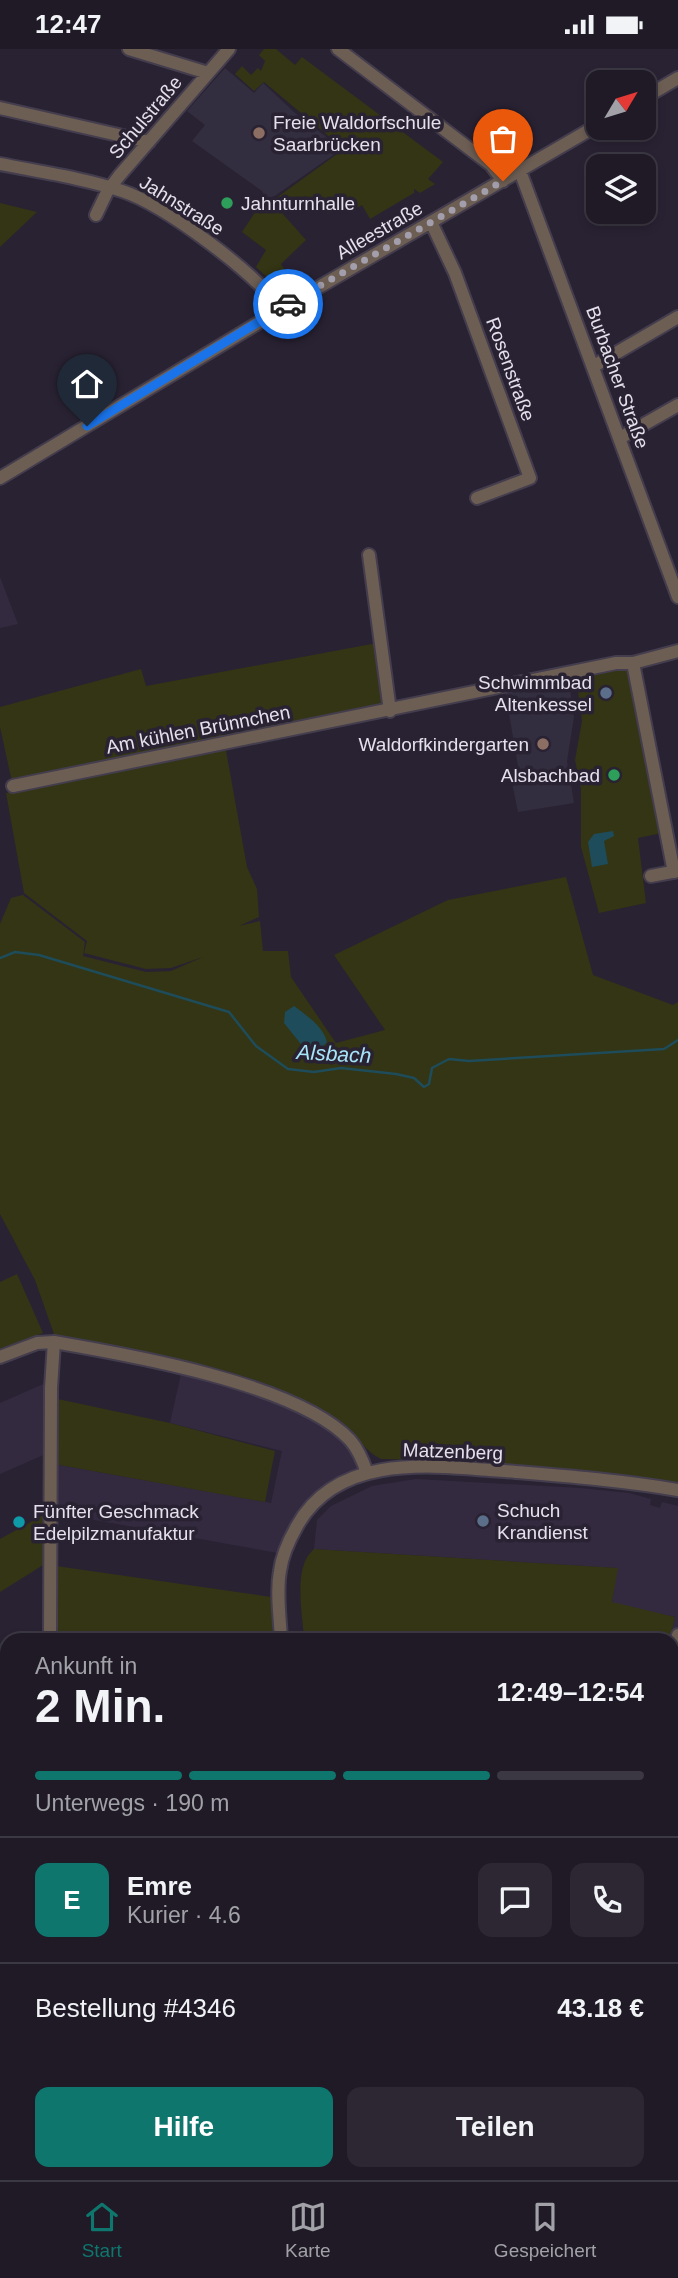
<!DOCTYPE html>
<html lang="de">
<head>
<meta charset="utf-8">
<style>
	:root { --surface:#1f1a26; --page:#2c2732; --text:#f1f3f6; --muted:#a1a1a7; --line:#3c3843; --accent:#0f766e }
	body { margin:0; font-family:Arial,sans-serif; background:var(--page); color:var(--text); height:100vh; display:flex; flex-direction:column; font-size:26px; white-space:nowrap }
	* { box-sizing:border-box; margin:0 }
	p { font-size:23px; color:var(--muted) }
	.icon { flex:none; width:38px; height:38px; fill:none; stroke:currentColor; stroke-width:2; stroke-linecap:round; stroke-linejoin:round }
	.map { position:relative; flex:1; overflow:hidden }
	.panel { position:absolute; left:0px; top:1584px; width:679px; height:548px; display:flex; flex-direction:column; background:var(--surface); border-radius:21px 21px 0 0; box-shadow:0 4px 10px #0003,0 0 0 2px var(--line) }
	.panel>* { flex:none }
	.needle { width:46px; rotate:52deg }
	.buttons { position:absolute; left:586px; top:21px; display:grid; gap:14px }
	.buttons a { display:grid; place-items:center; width:70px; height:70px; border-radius:14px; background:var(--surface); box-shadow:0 4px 10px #0003,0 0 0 2px var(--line); font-size:35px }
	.pin { position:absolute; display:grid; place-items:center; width:60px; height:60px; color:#fff; margin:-72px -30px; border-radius:50% 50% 50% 0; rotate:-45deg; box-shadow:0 0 7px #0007 }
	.pin .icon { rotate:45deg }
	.courier { position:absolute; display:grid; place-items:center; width:70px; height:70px; margin:-35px; border:5px solid #1a73e8; border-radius:50%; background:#fff; color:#222; box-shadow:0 2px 9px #0007 }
	.overview em { font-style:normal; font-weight:800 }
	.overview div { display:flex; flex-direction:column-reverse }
	.overview { display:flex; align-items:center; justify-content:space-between; height:119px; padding:0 35px }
	h1 { font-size:46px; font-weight:800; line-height:52px }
	.bar { display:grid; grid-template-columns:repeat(4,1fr); gap:10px 7px; align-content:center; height:84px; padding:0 35px }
	.bar i { height:9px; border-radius:5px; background:var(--line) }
	.bar .selected { background:var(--accent) }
	.bar p { grid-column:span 4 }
	.line { display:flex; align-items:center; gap:18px; padding:0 35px; border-top:2px solid var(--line) }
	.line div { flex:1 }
	.round { display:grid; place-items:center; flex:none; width:74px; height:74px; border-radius:14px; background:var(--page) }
	.action { display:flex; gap:14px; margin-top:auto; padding:14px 35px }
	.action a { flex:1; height:80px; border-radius:14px; background:var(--accent); color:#fff; font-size:28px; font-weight:800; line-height:80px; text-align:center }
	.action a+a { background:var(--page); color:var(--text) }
	.status { display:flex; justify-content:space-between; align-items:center; height:49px; padding:0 35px; background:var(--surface); direction:ltr }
	.status svg { height:19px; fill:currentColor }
	.menu { display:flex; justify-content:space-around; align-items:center; height:98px; border-top:2px solid var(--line); background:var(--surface); font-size:19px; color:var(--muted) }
	.menu a { display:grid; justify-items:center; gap:4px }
	.menu .selected { color:var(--accent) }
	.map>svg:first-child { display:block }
	.built { fill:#342a40 }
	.education { fill:#332e3f }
	.green { fill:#333514 }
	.water { fill:#1e4c5a }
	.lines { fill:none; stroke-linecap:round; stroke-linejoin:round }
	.stream { stroke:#1e4c5a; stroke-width:2.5 }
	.minor-casing { stroke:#433d4d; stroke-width:16 }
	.minor { stroke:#6d5e54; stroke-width:12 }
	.done { stroke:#a39eab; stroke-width:7; stroke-dasharray:0 12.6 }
	.route { stroke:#1a73e8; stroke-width:9 }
	.education-dot { fill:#8d6e63; stroke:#292233; stroke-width:2.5 }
	.leisure-dot { fill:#2e9e5b; stroke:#292233; stroke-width:2.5 }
	.service-dot { fill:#5c6f8a; stroke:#292233; stroke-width:2.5 }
	.culture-dot { fill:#0f9aa8; stroke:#292233; stroke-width:2.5 }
	.labels { text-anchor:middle; stroke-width:7; stroke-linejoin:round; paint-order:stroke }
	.street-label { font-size:19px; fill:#e5e0ec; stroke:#292233 }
	.poi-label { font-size:19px; fill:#e5e0ec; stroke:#292233; text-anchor:start }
	.water-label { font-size:21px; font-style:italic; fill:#a7e4f9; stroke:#292233 }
</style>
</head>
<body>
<div class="status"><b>12:47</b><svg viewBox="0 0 49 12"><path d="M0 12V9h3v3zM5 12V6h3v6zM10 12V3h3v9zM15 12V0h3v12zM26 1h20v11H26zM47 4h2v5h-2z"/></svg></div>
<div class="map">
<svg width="678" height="2131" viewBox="0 0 678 2131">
	<rect width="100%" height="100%" fill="#292233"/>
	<path class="built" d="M0,528L18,575L0,579Z
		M181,1325L264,1345L307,1366L344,1393L354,1406L358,1419L331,1434L278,1504L56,1464L54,1415L271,1454L282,1402L170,1374Z
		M48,1333V1404L0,1425V1354Z
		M416,1430L580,1439L629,1444L651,1450L650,1456L660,1459L662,1453L678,1457V1937L672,1935L670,1591L675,1568L612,1554L617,1519L314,1500L317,1471L331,1457L372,1437Z
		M610,2124L661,2125L672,2131H606Z"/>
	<path class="education" d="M225,19L254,44L263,34L295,64L342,100L266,153L262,142L192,92L205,76L187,62Z
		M568,626L574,668L567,712L574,754L518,763L509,719L518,717L505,641Z"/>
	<path class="green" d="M264,0H276L295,16L302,8L443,113L428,130L435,135L420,144L414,140V144L370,170L362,156L349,164L336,154L328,165C309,151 301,151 282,164L306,191L281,215L298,242L292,245L283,243L256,218L266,201L242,183L261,154L265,151L268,155L344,100L264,33L254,42L235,25L242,17L251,26L258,19L261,22L265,12L259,6Z
		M0,154L37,163L0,198Z
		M377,594L384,657L12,733L0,678V658L141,620L146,637Z
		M625,619L631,624L662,784L638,789L646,854L599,864L581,798V741L575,711L582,672L576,627Z
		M225,696L247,818L257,840L259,868L239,877L260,872L263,902H288L291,928L336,994L385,981L334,906L448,851L566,828L593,926L673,956L678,953V1435L600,1424L445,1411L381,1410C366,1403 358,1388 345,1378C332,1367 315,1357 300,1350C226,1313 136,1303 55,1288L35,1231L0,1165V875L11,849L23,846L85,893L83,907L146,923L171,922L203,908L171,919L146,920L84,904L87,892L24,844L6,744Z
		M17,1225L43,1284L0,1300V1233Z
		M53,1349L170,1374L275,1402L265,1453L54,1415Z
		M47,1464L48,1513L0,1543V1490Z
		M314,1500L618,1519L612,1553L675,1568L670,1591H304C303,1566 292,1518 314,1500Z
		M56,1517L271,1548L273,1591H54Z
		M7,1622V1719L0,1724V1627Z
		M7,2114V2124L99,2125L88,2131H0V2118Z
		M175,2125H222L228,2131H167Z
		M365,2125H485L492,2131H359Z"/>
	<path class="water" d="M613,782L614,787L604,792L608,815L592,818L588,793L594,785Z
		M294,957C307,967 323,977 327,993L316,1005L304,999L284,974L285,963Z"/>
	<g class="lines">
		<path class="stream" d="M0,909L15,903L39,906L229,963L256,997L288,1020L314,1023L341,1019L396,1025L414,1029L424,1038L429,1035L432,1019L449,1010L469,1012L664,1000L678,991"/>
		<g class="minor-casing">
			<path id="minor" d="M129,0L208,24
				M338,0L491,116L503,132
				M644,49L678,29
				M0,59L149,93
				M0,115C40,123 83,129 122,142C165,156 254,223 281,260
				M520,122L678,548
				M96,166L107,143L119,127L229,0
				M431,173L455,224L530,429L477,449
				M594,317L678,268
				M620,389L678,356
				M0,429L288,256L598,76
				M369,506L390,662
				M633,614L674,823
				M13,737L616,614H633L678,602
				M651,827L678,822
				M0,1308L37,1294L54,1293C130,1306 298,1335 350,1391C358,1400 363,1412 367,1424
				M50,1591L51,1339L54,1293
				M281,1591C280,1568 276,1544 280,1522C282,1506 289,1491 297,1477C338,1403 433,1417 504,1422C563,1427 620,1431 678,1441
				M672,1616L678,1586
				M672,1689L678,1690
				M672,1884L678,1885
				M0,1889L7,1887
				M672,1951L678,1952
				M0,1973L7,1970
				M672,1985L678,1987
				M673,2025L678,1997
				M0,2058L7,2054
				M672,2067L678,2070
				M672,2085L678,2082
				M666,2124L677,2131
				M123,2131L133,2124"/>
		</g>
		<use href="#minor" class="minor"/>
	</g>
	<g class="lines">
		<path class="done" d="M288,255L503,132"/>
		<path class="route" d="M87,377L288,255"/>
	</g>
	<g class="education-dot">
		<circle cx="259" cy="84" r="7"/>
		<circle cx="543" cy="695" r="7"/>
	</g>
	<g class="leisure-dot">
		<circle cx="227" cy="154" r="7"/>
		<circle cx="614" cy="726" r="7"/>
	</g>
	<g class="service-dot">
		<circle cx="606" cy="644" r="7"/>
		<circle cx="483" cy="1472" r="7"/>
	</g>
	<circle class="culture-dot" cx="19" cy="1473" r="7"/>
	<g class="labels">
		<g class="street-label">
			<text transform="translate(145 68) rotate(-50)" y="7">Schulstraße</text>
			<text transform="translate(182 156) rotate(32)" y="7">Jahnstraße</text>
			<text transform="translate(379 181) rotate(-30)" y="7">Alleestraße</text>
			<text transform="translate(511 320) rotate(70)" y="7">Rosenstraße</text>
			<text transform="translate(618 328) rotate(70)" y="7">Burbacher Straße</text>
			<text transform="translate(198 680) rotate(-11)" y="7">Am kühlen Brünnchen</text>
			<text transform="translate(453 1402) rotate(2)" y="7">Matzenberg</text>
		</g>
		<g class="poi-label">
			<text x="273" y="80">Freie Waldorfschule<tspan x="273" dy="22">Saarbrücken</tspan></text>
			<text x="241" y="161">Jahnturnhalle</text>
			<text x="592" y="640" text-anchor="end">Schwimmbad<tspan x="592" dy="22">Altenkessel</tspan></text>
			<text x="529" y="702" text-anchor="end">Waldorfkindergarten</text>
			<text x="600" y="733" text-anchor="end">Alsbachbad</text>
			<text x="497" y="1468">Schuch<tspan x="497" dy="22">Krandienst</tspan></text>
			<text x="33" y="1469">Fünfter Geschmack<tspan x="33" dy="22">Edelpilzmanufaktur</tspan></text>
		</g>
		<g class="water-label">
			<text transform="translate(334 1005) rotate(3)" y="7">Alsbach</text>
		</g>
	</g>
</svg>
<div class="buttons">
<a><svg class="needle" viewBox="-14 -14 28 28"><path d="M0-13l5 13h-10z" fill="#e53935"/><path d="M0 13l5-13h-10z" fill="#a1a1a7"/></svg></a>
<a><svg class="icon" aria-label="layers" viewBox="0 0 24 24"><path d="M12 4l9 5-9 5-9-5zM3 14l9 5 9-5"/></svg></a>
</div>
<div class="pin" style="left:503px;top:132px;background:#ea580c"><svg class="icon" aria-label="bag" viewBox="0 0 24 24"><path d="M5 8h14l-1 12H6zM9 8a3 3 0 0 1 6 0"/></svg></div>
<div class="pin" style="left:87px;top:377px;background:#1f2937"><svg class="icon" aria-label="home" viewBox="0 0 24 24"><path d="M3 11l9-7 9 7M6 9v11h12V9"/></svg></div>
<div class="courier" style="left:288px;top:255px"><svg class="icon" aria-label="car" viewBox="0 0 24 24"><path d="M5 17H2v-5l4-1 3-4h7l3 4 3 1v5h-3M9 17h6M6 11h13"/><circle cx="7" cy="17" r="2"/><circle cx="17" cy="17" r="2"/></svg></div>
<section class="panel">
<div class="overview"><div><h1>2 Min.</h1><p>Ankunft in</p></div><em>12:49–12:54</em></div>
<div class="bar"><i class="selected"></i><i class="selected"></i><i class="selected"></i><i></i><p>Unterwegs · 190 m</p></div>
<div class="line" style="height:126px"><b class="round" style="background:var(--accent);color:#fff">E</b><div><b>Emre</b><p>Kurier · 4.6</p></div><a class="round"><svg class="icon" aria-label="chat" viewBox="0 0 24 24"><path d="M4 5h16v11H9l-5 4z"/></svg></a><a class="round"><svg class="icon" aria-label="phone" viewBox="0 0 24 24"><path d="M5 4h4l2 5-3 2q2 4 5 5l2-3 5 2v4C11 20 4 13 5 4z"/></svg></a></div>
<div class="line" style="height:91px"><div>Bestellung #4346</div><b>43.18 €</b></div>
<div class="action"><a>Hilfe</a><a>Teilen</a></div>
</section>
</div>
<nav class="menu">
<a class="selected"><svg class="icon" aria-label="home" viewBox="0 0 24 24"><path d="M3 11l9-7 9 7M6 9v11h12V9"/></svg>Start</a>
<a><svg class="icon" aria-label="map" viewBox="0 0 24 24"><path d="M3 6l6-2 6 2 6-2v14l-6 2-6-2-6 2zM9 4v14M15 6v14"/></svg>Karte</a>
<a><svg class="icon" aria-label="saved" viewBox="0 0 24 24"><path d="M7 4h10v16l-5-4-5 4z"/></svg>Gespeichert</a>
</nav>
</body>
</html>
